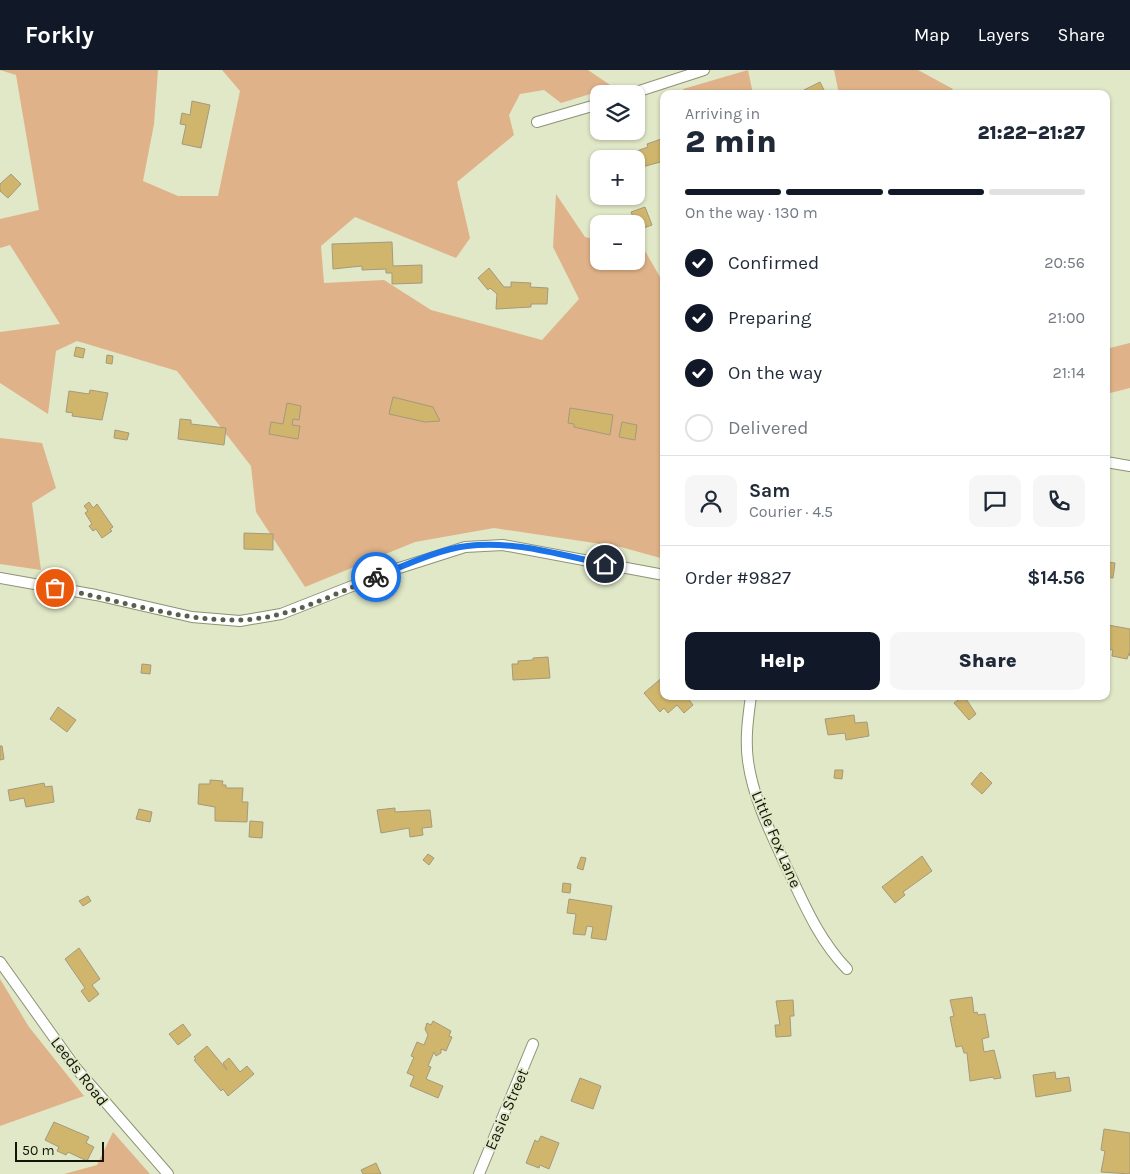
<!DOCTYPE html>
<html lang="en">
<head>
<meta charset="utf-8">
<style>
	:root { --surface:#fff; --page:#f6f6f7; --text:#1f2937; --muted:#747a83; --line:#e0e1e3; --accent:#111827 }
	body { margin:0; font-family:Karla,sans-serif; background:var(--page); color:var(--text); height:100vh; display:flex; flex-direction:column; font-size:19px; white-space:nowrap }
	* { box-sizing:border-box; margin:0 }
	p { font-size:16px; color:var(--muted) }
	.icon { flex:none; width:28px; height:28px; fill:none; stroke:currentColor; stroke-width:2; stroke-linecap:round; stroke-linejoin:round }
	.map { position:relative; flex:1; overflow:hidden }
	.side { position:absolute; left:660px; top:20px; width:450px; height:610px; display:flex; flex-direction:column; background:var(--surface); border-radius:10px; box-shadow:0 1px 4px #0004 }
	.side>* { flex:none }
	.tools { position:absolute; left:590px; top:15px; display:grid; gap:10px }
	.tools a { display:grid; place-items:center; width:55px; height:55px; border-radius:10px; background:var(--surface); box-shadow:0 1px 4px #0004; font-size:25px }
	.scale { position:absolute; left:15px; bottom:12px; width:89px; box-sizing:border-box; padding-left:5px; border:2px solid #121409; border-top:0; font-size:14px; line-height:18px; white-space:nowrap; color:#121409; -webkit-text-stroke:4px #e0e8c7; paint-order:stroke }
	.pin { position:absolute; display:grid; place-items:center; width:42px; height:42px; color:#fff; margin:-21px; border:2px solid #fff; border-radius:50%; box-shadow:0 1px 5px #0007 }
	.courier { position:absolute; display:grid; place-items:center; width:50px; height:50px; margin:-25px; border:4px solid #1a73e8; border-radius:50%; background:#fff; color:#222; box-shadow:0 1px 6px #0007 }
	.headline em { font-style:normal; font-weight:800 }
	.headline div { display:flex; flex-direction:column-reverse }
	.headline { display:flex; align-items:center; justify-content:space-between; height:85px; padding:0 25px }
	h1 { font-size:32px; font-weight:800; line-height:38px }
	.bar { display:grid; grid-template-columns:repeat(4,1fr); gap:8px 5px; align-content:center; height:60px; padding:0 25px }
	.bar i { height:6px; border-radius:4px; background:var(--line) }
	.bar .active { background:var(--accent) }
	.bar p { grid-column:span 4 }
	.line { display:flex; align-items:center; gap:12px; padding:0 25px; border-top:1px solid var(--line) }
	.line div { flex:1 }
	.round { display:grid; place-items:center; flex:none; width:52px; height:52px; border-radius:10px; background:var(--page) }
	ol { padding:0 25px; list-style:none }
	li { display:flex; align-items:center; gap:15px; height:55px }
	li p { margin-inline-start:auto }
	li .icon { padding:5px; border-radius:50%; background:var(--accent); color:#fff; stroke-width:4 }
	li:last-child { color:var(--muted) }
	li i { width:28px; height:28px; border:2px solid var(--line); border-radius:50% }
	.action { display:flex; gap:10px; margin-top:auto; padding:10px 25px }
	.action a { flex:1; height:58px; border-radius:10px; background:var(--accent); color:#fff; font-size:20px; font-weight:800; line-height:58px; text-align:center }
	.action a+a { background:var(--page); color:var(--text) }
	header { display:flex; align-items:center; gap:30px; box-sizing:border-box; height:70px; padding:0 25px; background:var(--accent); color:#fff }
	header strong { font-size:24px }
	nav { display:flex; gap:28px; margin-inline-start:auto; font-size:18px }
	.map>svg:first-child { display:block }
	.green { fill:#dfb289 }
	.building { fill:#d0b66d; stroke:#a5997b }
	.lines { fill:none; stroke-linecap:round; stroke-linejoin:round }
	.street-casing { stroke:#8d9375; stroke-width:12 }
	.street { stroke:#fff; stroke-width:10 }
	.done { stroke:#5a5e4c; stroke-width:5; stroke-dasharray:0 9 }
	.route { stroke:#1a73e8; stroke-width:6 }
	.labels { text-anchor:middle; stroke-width:4; stroke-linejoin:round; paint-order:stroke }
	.street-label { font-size:16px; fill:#121409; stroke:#e0e8c7 }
</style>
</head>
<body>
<header>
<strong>Forkly</strong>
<nav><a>Map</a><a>Layers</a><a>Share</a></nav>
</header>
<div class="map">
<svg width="1130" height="1104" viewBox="0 0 1130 1104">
	<rect width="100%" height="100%" fill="#e0e8c7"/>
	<path class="green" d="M0,0H158L154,54L143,111L178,126H218L240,21L222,0H588L613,17L561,33L544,20L520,24L509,45L514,65L457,112L470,168L456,188L355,147L321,176L324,213L384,210L431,240L542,270L579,229L553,177L556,124L585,167L599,170V191H636V179L645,181L664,214V489L621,477L494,458L415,472L305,517L256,442L251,396L177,301L77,271L56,281L48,344L0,313V262L60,254L10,175L0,178V149L39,140L16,5Z
		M748,0L753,24H684L683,19Z
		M834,0H918L953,19L949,24H839Z
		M1130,273V318L1106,324V279Z
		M0,368L42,373L56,418L32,433L41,500L0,494Z
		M0,909L29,957L84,1026L0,1056Z
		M113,1062L150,1104H64L97,1095Z"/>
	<path class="building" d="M820,12L826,24H799L804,20Z
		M192,31L210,35L201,78L182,74L186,55L180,54L182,43L190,45Z
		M664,68V91L642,97L637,81L648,77L647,74Z
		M11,104L21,114L8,128L0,121V114Z
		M645,137L652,155L638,160L631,142Z
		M392,172L393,196L422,195V213L392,214V203H386V199L362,200V196L333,199L332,174Z
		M489,198L504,217H511V212L531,213L530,217L548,218L547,234H531V237L496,239L497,224L490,218L488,220L478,208Z
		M76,277L85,279L83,288L74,286Z
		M107,285L113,286L112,294L106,293Z
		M90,320L108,323L102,350L72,346L73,343L66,342L69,321L89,324Z
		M393,327L433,337L440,351L425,352L389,344Z
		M287,333L301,336L299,350L293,349L292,355L300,356L298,369L269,364L271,352L283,354Z
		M570,338L613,345L610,365L574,357V354L568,353Z
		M180,349L191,350V354L226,358L224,375L178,369Z
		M622,352L637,355L635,370L619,367Z
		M115,360L129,363L127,370L114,368Z
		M89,432L93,438L97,434L113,457L110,459L112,461L102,468L96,459L93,461L89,456L92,454L85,443L88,441L84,436Z
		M244,463L273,464V480L244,479Z
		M1106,492L1115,493L1113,508L1106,507Z
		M1108,555L1130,559V586L1129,583L1127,589L1112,586L1113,580L1106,579Z
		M548,587L550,608L513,610L512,594H518V591L533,590V588Z
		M142,594L151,595L150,604L141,603Z
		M664,606V626H686L693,635L684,643L677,635L668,643L664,638L660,642L644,623Z
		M964,626L976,644L969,650L954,633Z
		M58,637L76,650L67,662L50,649Z
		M854,645L855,653L867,652L869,666L846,670L845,663L828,665L825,649Z
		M0,676H2L4,689L0,690Z
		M835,700H843L842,709L834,708Z
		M981,702L992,713L982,724L971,714Z
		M210,710L223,711L222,715H226V718H243L242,732H248L247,752L215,751V737L198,734L199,714H210Z
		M44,713L45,717L52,716L54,732L26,737L24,728L10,731L8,720Z
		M395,738V742L430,740L432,757L422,758L423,765L410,767L409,758L381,763L377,740Z
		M139,739L152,742L150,752L136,749Z
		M250,751L263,752L262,768L249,767Z
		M428,784L434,788L429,795L423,790Z
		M922,786L932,801L903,822L905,825L895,833L882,817Z
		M581,787L586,788L583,800L577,798Z
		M563,813L571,814L570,823L562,822Z
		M88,826L91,831L83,836L79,831Z
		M569,829L612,836L606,870L591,868L593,857L587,856L585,865L573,864L576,844L567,843Z
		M79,878L100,909L92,915L99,924L89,932L81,921L85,918L65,889Z
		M972,927L974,943L977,942L978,945L985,944L989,967L982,969L984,982L994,980L1001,1008L994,1009L993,1007L970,1011L967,983H964L962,976L956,977L950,947L954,946L950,930Z
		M793,930L794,946H790L791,966L776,967L775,955H780L776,931Z
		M433,951L451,961L449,966L452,967L446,981L441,979V983L436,986L434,982L428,996L431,997L426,1009L443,1016L438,1028L410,1016L414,1006L407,1003L414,987L411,986L417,972L424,975L428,965L425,959L427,953L431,955Z
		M183,954L191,965L178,975L169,964Z
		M207,976L227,1000L223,993L229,988L240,1002L247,996L254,1004L228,1026L223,1019L221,1021L194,990L196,989L194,987Z
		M1055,1002L1056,1009L1069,1007L1071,1021L1036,1027L1033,1005Z
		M580,1008L601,1016L593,1039L571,1031Z
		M54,1052L89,1067L86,1073L94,1077L87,1091L68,1082L66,1085L57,1081L59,1077L45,1070Z
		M1104,1059L1130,1063V1104L1101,1102L1105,1081L1101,1080Z
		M541,1066L559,1073L549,1099L540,1095L539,1098L526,1093L535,1070L538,1072Z
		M376,1093L381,1104H363L361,1100Z"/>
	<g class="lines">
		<g class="street-casing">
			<path id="street" d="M630,24L704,0
				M537,52L599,34
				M1106,392L1130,396
				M0,508L96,525L192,547L240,551L281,544L393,500L465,477L503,475L664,505
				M751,626C748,648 745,669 748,691C753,728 771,764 787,798C804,834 819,870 847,899
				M0,892L75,997L168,1104
				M479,1104L533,974"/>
		</g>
		<use href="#street" class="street"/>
	</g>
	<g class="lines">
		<path class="done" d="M55,518C118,529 199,558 261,548C301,542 339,522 376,507"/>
		<path class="route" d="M376,507C404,496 436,480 467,476C513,470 560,485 605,494"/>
	</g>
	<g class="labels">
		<g class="street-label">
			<text transform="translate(777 769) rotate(67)" y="6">Little Fox Lane</text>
			<text transform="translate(80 1001) rotate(52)" y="6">Leeds Road</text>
			<text transform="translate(506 1039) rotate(-67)" y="6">Easie Street</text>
		</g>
	</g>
</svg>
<div class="tools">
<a><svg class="icon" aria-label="layers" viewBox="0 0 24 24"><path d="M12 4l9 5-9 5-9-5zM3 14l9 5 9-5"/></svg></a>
<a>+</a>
<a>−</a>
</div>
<div class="scale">50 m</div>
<div class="pin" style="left:55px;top:518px;background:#ea580c"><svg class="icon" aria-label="bag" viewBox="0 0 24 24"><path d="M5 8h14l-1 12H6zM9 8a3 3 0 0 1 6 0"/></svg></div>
<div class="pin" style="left:605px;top:494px;background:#1f2937"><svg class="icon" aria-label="home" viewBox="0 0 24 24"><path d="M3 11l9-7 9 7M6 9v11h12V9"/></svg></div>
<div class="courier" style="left:376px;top:507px"><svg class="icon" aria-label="bike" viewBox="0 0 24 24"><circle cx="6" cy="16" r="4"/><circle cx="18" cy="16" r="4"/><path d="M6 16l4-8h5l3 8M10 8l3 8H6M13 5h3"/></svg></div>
<section class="side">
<div class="headline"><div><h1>2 min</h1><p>Arriving in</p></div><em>21:22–21:27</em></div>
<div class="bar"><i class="active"></i><i class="active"></i><i class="active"></i><i></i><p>On the way · 130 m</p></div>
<ol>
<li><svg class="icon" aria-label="check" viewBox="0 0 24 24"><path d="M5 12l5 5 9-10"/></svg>Confirmed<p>20:56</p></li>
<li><svg class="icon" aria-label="check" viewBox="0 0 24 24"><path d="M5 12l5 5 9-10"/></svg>Preparing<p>21:00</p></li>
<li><svg class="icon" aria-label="check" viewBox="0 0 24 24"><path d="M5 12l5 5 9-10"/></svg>On the way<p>21:14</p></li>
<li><i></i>Delivered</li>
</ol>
<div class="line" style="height:90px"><a class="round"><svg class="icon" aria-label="person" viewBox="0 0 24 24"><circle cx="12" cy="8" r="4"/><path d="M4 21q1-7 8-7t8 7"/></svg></a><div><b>Sam</b><p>Courier · 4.5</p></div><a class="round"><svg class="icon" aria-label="chat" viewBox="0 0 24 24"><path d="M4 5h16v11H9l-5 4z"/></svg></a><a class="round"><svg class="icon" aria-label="phone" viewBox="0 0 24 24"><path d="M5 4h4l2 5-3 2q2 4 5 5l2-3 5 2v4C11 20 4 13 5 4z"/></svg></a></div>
<div class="line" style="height:65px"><div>Order #9827</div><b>$14.56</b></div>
<div class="action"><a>Help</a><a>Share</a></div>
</section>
</div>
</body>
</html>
